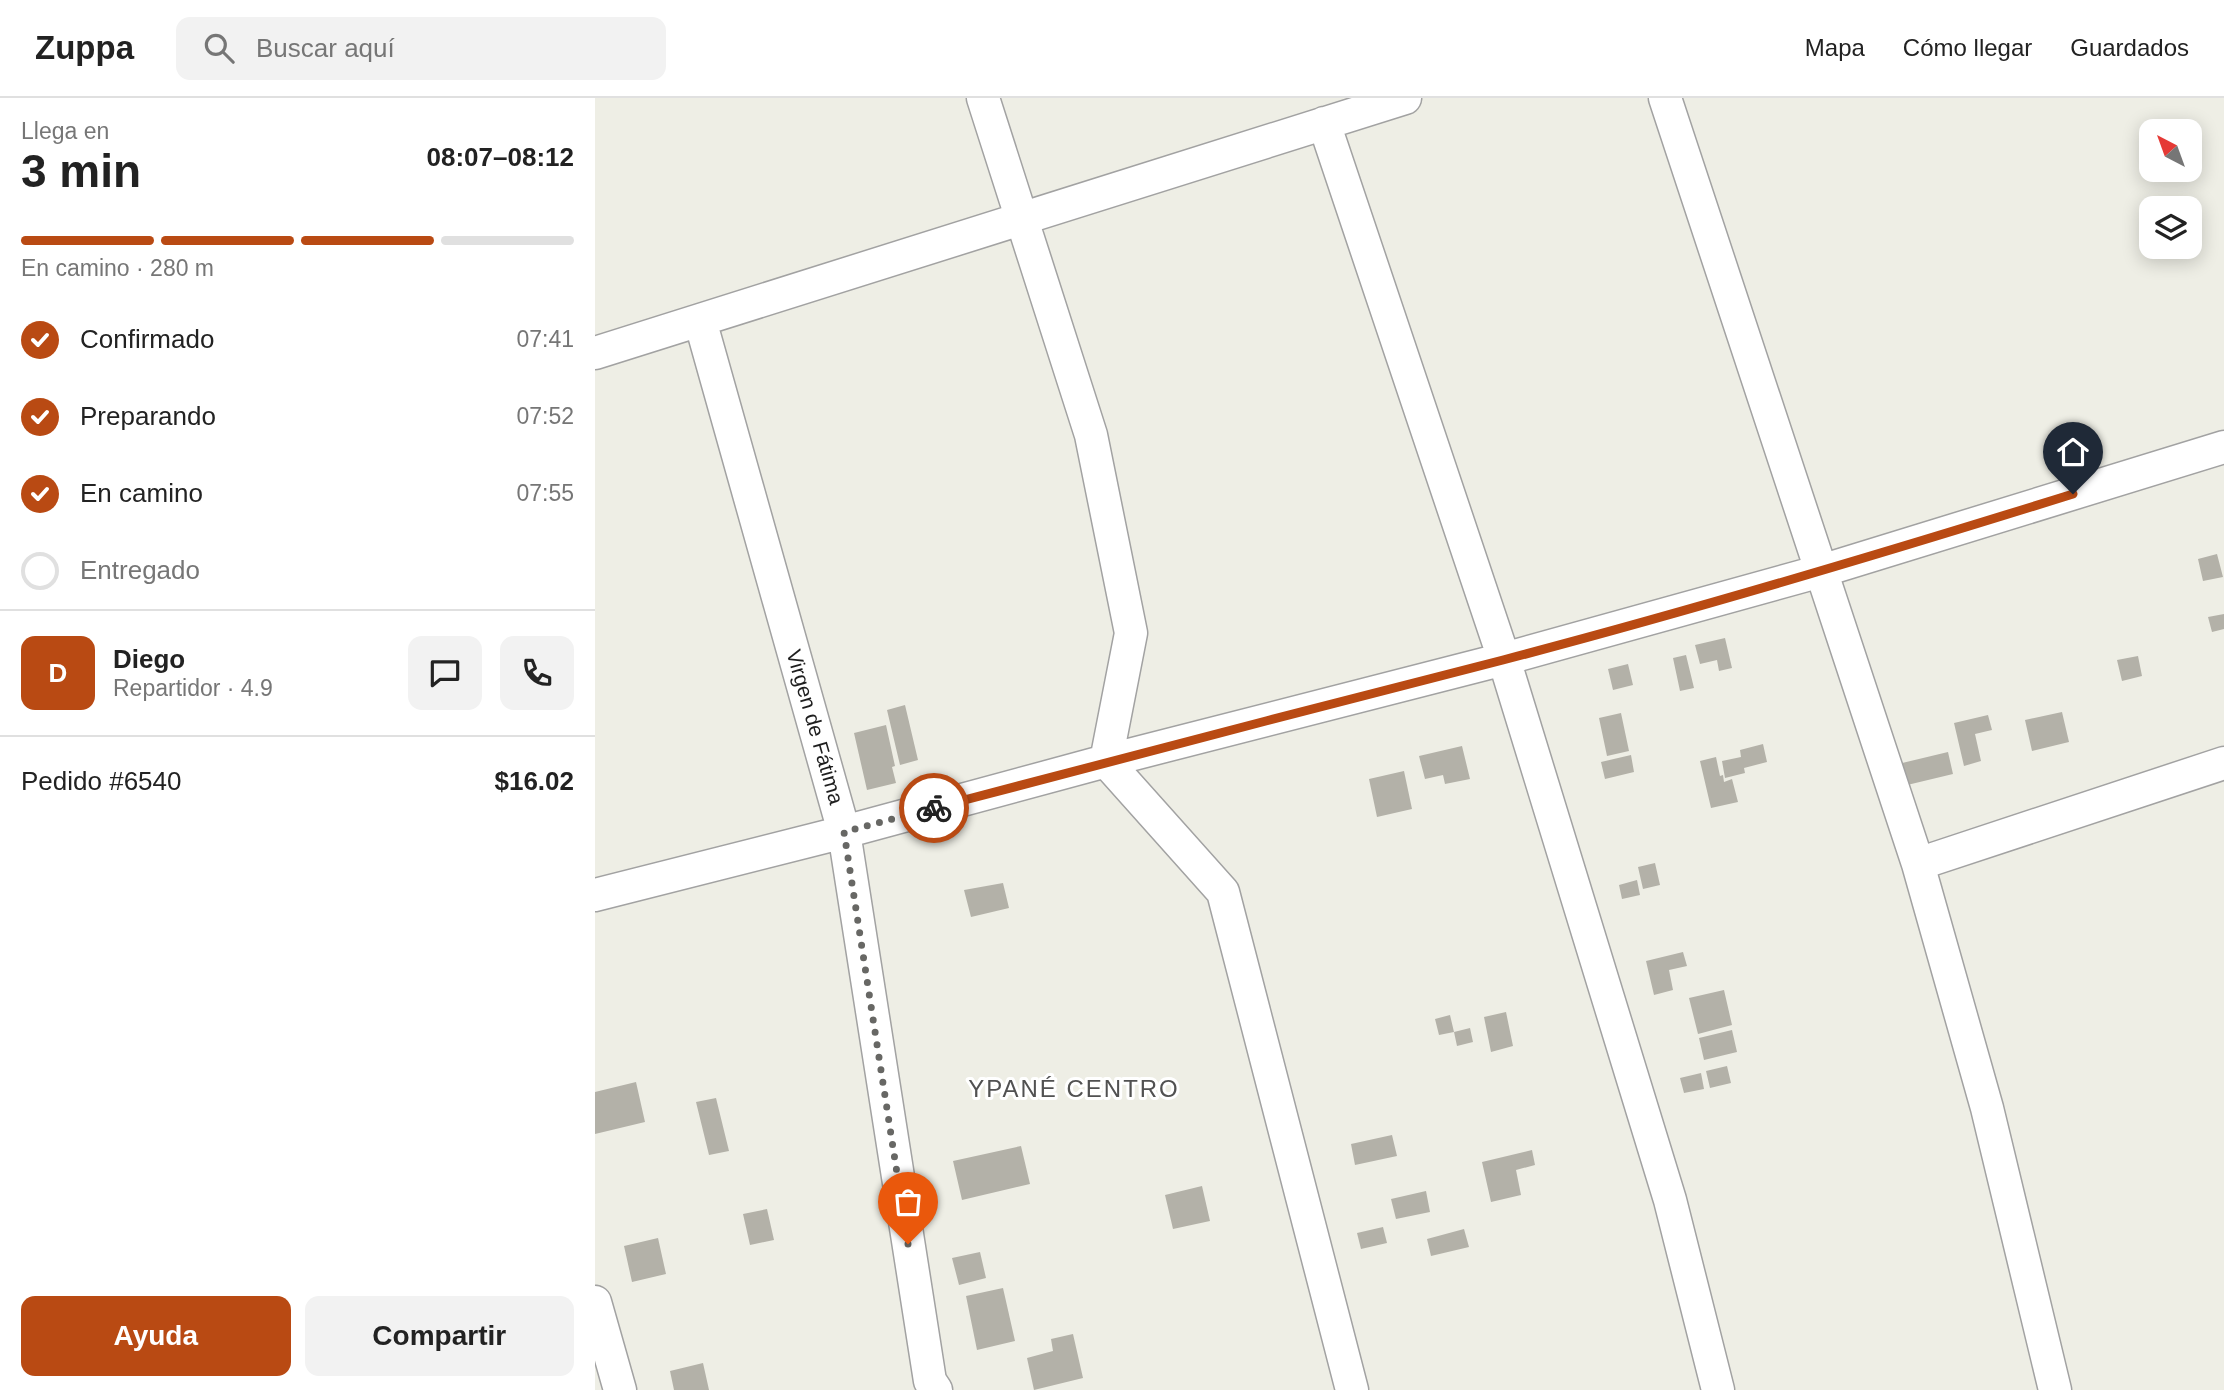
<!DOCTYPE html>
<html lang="es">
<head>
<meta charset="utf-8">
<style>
	:root { --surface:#fff; --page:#f2f2f2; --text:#222; --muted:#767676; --line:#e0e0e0; --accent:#b94a13 }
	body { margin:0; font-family:Arial,sans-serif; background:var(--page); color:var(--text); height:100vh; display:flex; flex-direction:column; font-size:26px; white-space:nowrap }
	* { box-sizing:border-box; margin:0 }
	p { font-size:23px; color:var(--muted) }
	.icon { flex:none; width:38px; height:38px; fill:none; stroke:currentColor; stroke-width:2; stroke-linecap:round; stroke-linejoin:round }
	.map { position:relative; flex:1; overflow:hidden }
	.sheet { display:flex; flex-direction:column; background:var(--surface); width:595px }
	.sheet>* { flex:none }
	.needle { width:46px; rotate:319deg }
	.fabs { position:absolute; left:1544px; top:21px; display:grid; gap:14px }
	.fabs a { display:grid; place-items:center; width:63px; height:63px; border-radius:14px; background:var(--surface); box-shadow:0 4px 18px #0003; font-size:35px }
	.pin { position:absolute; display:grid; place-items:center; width:60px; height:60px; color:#fff; margin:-72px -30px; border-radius:50% 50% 50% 0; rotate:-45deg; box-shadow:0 0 7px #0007 }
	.pin .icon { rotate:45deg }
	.courier { position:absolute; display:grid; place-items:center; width:70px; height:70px; margin:-35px; border:5px solid #b94a13; border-radius:50%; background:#fff; color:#222; box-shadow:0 2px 9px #0007 }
	.head em { font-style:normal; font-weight:700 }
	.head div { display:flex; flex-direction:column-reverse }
	.head { display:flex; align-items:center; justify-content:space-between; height:119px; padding:0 21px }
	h1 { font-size:46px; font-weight:700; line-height:52px }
	.bar { display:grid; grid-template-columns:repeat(4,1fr); gap:10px 7px; align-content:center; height:84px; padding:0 21px }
	.bar i { height:9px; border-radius:5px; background:var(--line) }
	.bar .active { background:var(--accent) }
	.bar p { grid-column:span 4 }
	.line { display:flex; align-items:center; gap:18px; padding:0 21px; border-top:2px solid var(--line) }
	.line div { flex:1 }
	.round { display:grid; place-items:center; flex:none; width:74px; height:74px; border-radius:14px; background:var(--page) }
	ol { padding:0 21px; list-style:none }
	li { display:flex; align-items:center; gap:21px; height:77px }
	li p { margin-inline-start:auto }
	li .icon { padding:7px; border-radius:50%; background:var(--accent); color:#fff; stroke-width:4 }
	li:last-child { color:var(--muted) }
	li i { width:38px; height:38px; border:4px solid var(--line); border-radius:50% }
	.action { display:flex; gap:14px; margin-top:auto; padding:14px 21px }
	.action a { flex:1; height:80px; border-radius:14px; background:var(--accent); color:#fff; font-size:28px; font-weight:700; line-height:80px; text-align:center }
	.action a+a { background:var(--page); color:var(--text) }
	header { display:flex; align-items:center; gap:42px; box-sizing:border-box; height:98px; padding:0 35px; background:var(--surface); border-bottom:2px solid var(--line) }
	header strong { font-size:33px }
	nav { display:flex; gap:38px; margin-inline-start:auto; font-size:24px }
	.search { width:490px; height:63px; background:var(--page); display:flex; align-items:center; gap:18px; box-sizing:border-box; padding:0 24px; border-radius:14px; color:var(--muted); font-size:26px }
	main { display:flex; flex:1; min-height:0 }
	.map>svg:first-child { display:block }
	.building { fill:#b3b1a8 }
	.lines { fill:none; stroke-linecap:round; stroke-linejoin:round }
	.minor-casing { stroke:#a2a2a2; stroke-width:35 }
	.minor { stroke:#fff; stroke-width:32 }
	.done { stroke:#676764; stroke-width:7; stroke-dasharray:0 12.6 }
	.route { stroke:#b94a13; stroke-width:9 }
	.labels { text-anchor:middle; stroke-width:6; stroke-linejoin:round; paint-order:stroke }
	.street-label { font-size:21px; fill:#1e1e1e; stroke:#fff }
	.quarter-label { font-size:24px; letter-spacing:2px; fill:#515151; stroke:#fff }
</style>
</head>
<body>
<header>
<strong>Zuppa</strong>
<div class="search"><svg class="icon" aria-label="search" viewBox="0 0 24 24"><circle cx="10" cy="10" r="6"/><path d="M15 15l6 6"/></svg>Buscar aquí</div>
<nav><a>Mapa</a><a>Cómo llegar</a><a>Guardados</a></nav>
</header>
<main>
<section class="sheet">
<div class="head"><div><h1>3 min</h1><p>Llega en</p></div><em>08:07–08:12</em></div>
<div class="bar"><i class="active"></i><i class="active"></i><i class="active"></i><i></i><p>En camino · 280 m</p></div>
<ol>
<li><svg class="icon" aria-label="check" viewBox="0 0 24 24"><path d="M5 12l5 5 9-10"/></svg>Confirmado<p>07:41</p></li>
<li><svg class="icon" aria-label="check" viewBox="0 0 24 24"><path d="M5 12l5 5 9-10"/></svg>Preparando<p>07:52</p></li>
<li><svg class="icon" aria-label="check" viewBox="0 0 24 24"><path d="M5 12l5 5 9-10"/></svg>En camino<p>07:55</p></li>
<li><i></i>Entregado</li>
</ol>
<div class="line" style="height:126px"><b class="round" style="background:var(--accent);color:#fff">D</b><div><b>Diego</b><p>Repartidor · 4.9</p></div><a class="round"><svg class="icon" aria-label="chat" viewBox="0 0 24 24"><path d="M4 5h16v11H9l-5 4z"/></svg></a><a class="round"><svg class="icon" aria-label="phone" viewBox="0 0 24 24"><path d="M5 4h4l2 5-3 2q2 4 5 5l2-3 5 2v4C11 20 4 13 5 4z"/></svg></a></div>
<div class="line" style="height:91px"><div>Pedido #6540</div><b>$16.02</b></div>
<div class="action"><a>Ayuda</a><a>Compartir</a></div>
</section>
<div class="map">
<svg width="1629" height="1292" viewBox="0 0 1629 1292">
	<rect width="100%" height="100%" fill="#eeeee5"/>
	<path class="building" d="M1622,456L1628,479L1608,483L1603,461Z
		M1629,516V531L1617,534L1613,519Z
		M1130,540L1137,570L1124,573L1122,562L1105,566L1100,547Z
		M1091,557L1099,590L1085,593L1078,560Z
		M1543,558L1547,578L1527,583L1522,562Z
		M1033,566L1038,587L1018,592L1013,571Z
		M310,607L323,662L305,667L292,612Z
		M1467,614L1474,644L1437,653L1430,622Z
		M1026,615L1034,653L1012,658L1004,620Z
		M1393,617L1397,632L1380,636L1386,663L1369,668L1359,625Z
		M291,627L300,668L297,669L301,685L272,692L259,635Z
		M1168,646L1172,664L1149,670L1150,675L1130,680L1127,663L1146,659L1145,652Z
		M867,648L875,681L850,686L848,677L830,681L824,658Z
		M1353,654L1358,676L1308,688L1303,666Z
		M1036,657L1039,674L1010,681L1006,664Z
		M1121,659L1125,678L1128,677L1129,684L1137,681L1143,704L1116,710L1105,663Z
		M809,673L817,711L782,719L774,681Z
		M1060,765L1065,787L1048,791L1043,769Z
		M1042,782L1045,797L1027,801L1024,787Z
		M408,785L414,810L376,819L369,792Z
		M1088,854L1092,868L1074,872L1078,892L1059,897L1051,863Z
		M1129,892L1137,927L1103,936L1094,900Z
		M911,914L918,948L896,954L889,919Z
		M855,917L859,934L844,937L840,921Z
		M875,930L878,944L862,948L859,934Z
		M1137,932L1142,954L1109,962L1104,940Z
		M1132,968L1136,985L1115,990L1111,973Z
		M1106,975L1109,991L1089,995L1085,980Z
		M41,984L50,1024L0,1036V994Z
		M121,1000L134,1053L114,1057L101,1004Z
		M797,1037L802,1058L760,1067L756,1046Z
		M426,1048L435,1086L367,1102L358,1063Z
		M937,1052L940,1067L921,1072L926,1097L896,1104L887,1064Z
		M607,1088L615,1123L578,1131L570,1097Z
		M831,1093L835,1114L801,1121L796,1101Z
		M172,1111L179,1142L155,1147L148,1116Z
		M788,1129L792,1145L766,1151L762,1135Z
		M869,1131L874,1149L836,1158L832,1141Z
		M63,1140L71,1176L37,1184L29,1148Z
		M385,1154L391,1180L364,1187L357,1160Z
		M408,1190L420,1243L382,1252L371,1198Z
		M478,1236L488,1280L439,1292L432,1260L458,1253L456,1241Z
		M108,1265L114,1292H79L75,1273Z"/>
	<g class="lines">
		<g class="minor-casing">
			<path id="minor" d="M388,0L496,337L536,535L511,663L628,794L757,1292
				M1070,0L1323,766L1392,1010L1460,1292
				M729,25L909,561L1075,1102L1123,1292
				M105,222L249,734L335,1283L341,1292
				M0,255L810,0
				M1323,766L1629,665
				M0,797L249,734L511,663L909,561L1226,473L1629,349
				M0,1204L25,1292"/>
		</g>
		<use href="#minor" class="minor"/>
	</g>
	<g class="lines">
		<path class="done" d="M313,1146L249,734L339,710"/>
		<path class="route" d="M339,710C529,659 718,611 908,562C1099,512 1289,455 1478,396"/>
	</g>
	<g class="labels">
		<g class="street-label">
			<text transform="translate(220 629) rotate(74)" y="7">Virgen de Fátima</text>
		</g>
		<g class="quarter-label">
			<text x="479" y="999">YPANÉ CENTRO</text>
		</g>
	</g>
</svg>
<div class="fabs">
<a><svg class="needle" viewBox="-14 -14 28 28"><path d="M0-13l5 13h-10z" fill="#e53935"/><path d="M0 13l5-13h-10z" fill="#767676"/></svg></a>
<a><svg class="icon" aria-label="layers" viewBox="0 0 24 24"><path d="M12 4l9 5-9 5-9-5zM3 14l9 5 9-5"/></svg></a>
</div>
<div class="pin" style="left:313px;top:1146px;background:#ea580c"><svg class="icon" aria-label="bag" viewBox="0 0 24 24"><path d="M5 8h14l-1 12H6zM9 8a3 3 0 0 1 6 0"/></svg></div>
<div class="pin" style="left:1478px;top:396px;background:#1f2937"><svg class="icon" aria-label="home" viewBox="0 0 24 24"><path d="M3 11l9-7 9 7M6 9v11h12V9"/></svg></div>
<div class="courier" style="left:339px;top:710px"><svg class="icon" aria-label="bike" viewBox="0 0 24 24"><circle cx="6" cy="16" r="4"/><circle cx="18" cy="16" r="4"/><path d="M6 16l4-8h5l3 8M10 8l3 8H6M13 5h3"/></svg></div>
</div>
</main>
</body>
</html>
